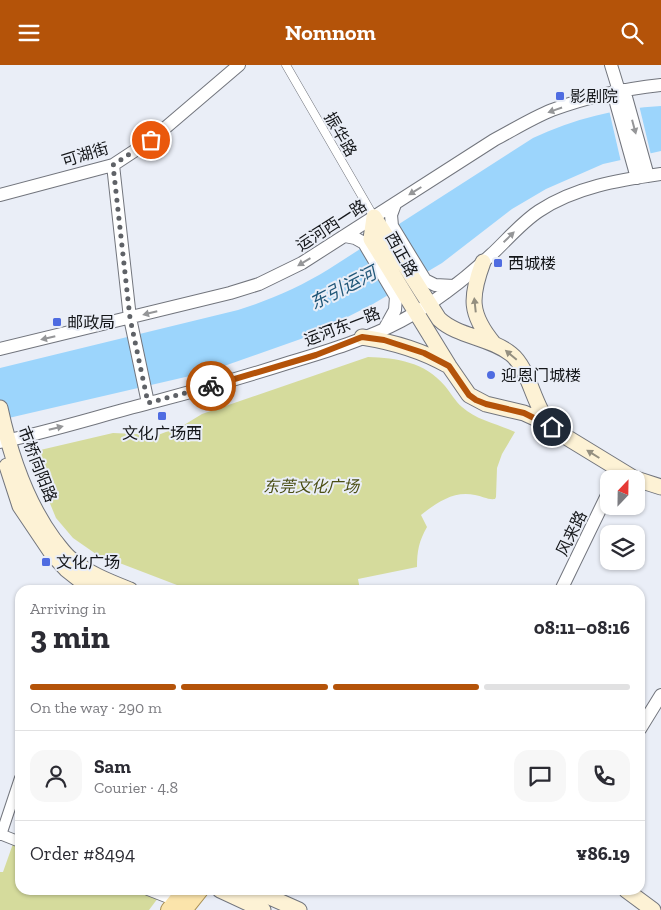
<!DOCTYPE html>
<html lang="en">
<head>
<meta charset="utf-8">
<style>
	:root { --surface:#fff; --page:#f7f7f7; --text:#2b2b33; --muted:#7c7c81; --line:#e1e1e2; --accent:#b45309 }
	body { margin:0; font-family:"Zilla Slab","Noto Sans SC",serif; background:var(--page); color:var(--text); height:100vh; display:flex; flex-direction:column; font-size:19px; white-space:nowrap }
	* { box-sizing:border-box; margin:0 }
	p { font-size:16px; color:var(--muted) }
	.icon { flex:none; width:28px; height:28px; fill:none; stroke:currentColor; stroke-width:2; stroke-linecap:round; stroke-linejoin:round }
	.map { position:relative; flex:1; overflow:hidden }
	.sheet { position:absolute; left:15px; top:520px; width:630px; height:310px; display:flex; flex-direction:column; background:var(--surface); border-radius:15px; box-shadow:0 1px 4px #0004 }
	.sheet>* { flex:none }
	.needle { width:32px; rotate:22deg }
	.fabs { position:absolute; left:600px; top:405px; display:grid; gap:10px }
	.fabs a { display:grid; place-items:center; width:45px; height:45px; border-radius:10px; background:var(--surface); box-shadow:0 1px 4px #0004; font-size:25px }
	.pin { position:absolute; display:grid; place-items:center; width:42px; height:42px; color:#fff; margin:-21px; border:2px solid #fff; border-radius:50%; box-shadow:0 1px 5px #0007 }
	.courier { position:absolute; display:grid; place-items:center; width:50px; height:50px; margin:-25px; border:4px solid #b45309; border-radius:50%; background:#fff; color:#222; box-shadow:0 1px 6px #0007 }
	.head em { font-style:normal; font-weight:700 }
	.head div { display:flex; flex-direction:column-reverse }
	.head { display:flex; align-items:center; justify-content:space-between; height:85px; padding:0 15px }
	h1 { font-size:32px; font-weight:700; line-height:38px }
	.bar { display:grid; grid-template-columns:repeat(4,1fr); gap:8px 5px; align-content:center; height:60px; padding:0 15px }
	.bar i { height:6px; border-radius:4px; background:var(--line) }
	.bar .selected { background:var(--accent) }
	.bar p { grid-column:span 4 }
	.line { display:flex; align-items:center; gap:12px; padding:0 15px; border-top:1px solid var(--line) }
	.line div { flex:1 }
	.round { display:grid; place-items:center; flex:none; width:52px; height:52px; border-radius:15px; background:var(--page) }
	header { display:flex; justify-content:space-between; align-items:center; height:65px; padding:0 15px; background:var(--accent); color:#fff; font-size:22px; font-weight:700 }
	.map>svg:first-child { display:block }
	.green { fill:#d5db9c }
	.water { fill:#9cd5fc }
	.pier { fill:#eaeef7 }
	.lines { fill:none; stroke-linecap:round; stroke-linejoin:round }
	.pedestrian-casing { stroke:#72757d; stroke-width:9 }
	.minor-casing { stroke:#72757d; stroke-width:12 }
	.tertiary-casing { stroke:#72757d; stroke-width:14 }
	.secondary-casing { stroke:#72757d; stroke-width:17 }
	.primary-casing { stroke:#a99054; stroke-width:18 }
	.pedestrian { stroke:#fff; stroke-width:8 }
	.minor { stroke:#fff; stroke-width:10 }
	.tertiary { stroke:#fff; stroke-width:12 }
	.secondary { stroke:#fdf2d5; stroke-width:15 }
	.primary { stroke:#fbe4ab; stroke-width:16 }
	.oneway { fill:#959698 }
	.oneway2 { fill:#948f80 }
	.done { stroke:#5f6267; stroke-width:5; stroke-dasharray:0 9 }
	.route { stroke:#b45309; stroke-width:6 }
	.poi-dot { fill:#4f6ce1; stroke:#eaeef7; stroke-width:2 }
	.labels { text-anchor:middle; stroke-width:4; stroke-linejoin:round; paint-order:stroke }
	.poi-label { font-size:16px; fill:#141619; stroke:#eaeef7; text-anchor:start }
	.street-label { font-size:16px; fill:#141619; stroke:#eaeef7 }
	.park-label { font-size:16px; font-style:italic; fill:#4a4e14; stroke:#eaeef7 }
	.water-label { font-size:18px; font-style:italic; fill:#215778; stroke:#eaeef7 }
</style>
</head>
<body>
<header><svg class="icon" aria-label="menu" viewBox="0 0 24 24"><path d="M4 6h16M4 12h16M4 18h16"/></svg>Nomnom<svg class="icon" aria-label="search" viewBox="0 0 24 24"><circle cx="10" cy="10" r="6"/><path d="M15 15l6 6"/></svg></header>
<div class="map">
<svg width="661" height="845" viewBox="0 0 661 845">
	<rect width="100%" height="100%" fill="#eaeef7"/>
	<path class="green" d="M368,292C397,293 425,297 445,321C451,328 455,336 462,342C476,355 498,359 515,367L502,389L497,403L496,432L495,434C488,435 482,431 475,430C454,425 436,438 421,450L427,462C419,476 417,486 417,502L358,514L360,525H190L96,489L73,473L56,453L44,424L36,386L113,368L158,370L184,360L202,349Z
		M20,759V825H164L149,845H0V807H3Z"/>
	<path class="water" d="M661,41V86L603,99L546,124L512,144L442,198L373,239L312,270L207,307L0,355V303L238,245C270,235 300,222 329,204L533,73C574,54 616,43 661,41Z"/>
	<path class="pier" d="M639,40L651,90L621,97L609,45Z"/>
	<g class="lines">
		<g class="pedestrian-casing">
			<path id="pedestrian" d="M286,0L374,152"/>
		</g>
		<g class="minor-casing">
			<path id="minor" d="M0,769L20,777
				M1,770L20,713
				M148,825L176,836"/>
		</g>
		<g class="tertiary-casing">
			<path id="tertiary" d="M611,0L619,26
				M624,25L648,111
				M613,27L637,113
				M113,100L130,253L148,338
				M0,130L113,100L151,75L239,0
				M395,139L391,150L392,161L425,215L435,220L454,221
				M345,171L355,173L364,178L396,232L395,245L385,263
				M0,284L230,228L259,219L302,198L494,75C513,65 532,53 552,45C587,32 624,24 661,20
				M0,377C53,366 105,349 157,336C202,324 247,311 291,297C328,286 367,274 401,256C434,238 465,214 492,189C507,175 522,157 539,146C575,122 619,115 661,109
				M613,414L617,404
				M561,525L609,426
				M640,664L661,630"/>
		</g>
		<g class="secondary-casing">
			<path id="secondary" d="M374,152L371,174L449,301L469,330L486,339L524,348L535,353L635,414
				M374,152L439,254C458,272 490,272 511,289C529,303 533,339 549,359
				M483,197C470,232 469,249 494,279
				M362,272C393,277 421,285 447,300
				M0,343C10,389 26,437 54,475C60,482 65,490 72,495C89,509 110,517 130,525
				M7,401L20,441L53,490L66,504L85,519L100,525
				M636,414L661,422
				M220,825L263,845
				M254,825L299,845
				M626,825L653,845"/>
		</g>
		<g class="primary-casing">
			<path id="primary" d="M169,845L185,825
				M184,845L200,825"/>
		</g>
		<use href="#pedestrian" class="pedestrian"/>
		<use href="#minor" class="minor"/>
		<use href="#tertiary" class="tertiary"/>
		<use href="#secondary" class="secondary"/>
		<use href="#primary" class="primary"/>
	</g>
	<defs><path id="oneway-solid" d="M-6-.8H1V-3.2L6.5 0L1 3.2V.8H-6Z" transform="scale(1.25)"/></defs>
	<g class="oneway">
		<use href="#oneway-solid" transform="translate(555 45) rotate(161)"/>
		<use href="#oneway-solid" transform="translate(634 62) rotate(75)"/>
		<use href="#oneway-solid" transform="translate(415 126) rotate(148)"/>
		<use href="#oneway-solid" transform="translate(509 172) rotate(-44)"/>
		<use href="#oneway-solid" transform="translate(304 197) rotate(149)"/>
		<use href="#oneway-solid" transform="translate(150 248) rotate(166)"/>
		<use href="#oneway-solid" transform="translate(48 273) rotate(167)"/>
		<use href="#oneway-solid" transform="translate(56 363) rotate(-14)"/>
	</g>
	<g class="oneway2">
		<use href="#oneway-solid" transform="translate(475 240) rotate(-96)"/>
		<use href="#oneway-solid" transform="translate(511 290) rotate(-140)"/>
		<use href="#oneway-solid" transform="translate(593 389) rotate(-148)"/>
	</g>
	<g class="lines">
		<path class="done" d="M151,75L113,100L130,253L148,338L211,321"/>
		<path class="route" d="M211,321L316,290L362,272L384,275L424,288L449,301L469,330L476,335L486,339L524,348L552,362"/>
	</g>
	<g class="poi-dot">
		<rect x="555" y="26" width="10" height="10" rx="2.5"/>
		<rect x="493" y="193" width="10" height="10" rx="2.5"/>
		<rect x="52" y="252" width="10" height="10" rx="2.5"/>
		<circle cx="491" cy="310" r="5"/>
		<rect x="157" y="346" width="10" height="10" rx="2.5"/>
		<rect x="41" y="492" width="10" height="10" rx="2.5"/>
	</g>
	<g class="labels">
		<g class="poi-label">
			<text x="570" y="37">影剧院</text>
			<text x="508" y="204">西城楼</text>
			<text x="67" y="263">邮政局</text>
			<text x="501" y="316">迎恩门城楼</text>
			<text x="162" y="374" text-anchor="middle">文化广场西</text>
			<text x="56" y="503">文化广场</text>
		</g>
		<g class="street-label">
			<text transform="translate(341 69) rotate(60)" y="6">振华路</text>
			<text transform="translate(85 89) rotate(-17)" y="6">可湖街</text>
			<text transform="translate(331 160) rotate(-33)" y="6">运河西一路</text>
			<text transform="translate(402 189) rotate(61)" y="6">西正路</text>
			<text transform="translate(342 261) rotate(-21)" y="6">运河东一路</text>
			<text transform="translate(38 399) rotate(69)" y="6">市桥向阳路</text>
			<text transform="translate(571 468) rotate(-64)" y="6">风来路</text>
		</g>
		<g class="park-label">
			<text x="311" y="427">东莞文化广场</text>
		</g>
		<g class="water-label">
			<text transform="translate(343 223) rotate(-27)" y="6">东引运河</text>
		</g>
	</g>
</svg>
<div class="fabs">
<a><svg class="needle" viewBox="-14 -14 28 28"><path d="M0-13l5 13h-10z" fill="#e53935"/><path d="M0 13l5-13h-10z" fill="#7c7c81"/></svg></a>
<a><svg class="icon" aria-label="layers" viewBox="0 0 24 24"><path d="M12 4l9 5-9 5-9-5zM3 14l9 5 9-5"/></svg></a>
</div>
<div class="pin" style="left:151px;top:75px;background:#ea580c"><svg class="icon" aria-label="bag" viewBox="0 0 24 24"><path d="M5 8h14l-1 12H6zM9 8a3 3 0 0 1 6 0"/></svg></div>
<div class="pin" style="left:552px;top:362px;background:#1f2937"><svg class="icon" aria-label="home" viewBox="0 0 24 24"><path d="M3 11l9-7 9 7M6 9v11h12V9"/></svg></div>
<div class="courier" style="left:211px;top:321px"><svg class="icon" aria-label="bike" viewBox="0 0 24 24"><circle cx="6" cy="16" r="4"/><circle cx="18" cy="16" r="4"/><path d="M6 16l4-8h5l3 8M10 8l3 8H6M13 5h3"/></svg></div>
<section class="sheet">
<div class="head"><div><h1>3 min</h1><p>Arriving in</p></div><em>08:11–08:16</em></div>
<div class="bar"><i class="selected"></i><i class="selected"></i><i class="selected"></i><i></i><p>On the way · 290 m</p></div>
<div class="line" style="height:90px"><a class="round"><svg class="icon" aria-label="person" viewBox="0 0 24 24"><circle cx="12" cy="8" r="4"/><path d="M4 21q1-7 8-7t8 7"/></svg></a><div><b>Sam</b><p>Courier · 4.8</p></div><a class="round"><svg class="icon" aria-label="chat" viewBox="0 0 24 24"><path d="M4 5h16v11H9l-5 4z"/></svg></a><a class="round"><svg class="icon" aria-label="phone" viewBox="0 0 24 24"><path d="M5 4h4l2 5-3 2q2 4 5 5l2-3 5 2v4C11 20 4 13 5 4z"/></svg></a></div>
<div class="line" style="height:65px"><div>Order #8494</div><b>¥86.19</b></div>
</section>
</div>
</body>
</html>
